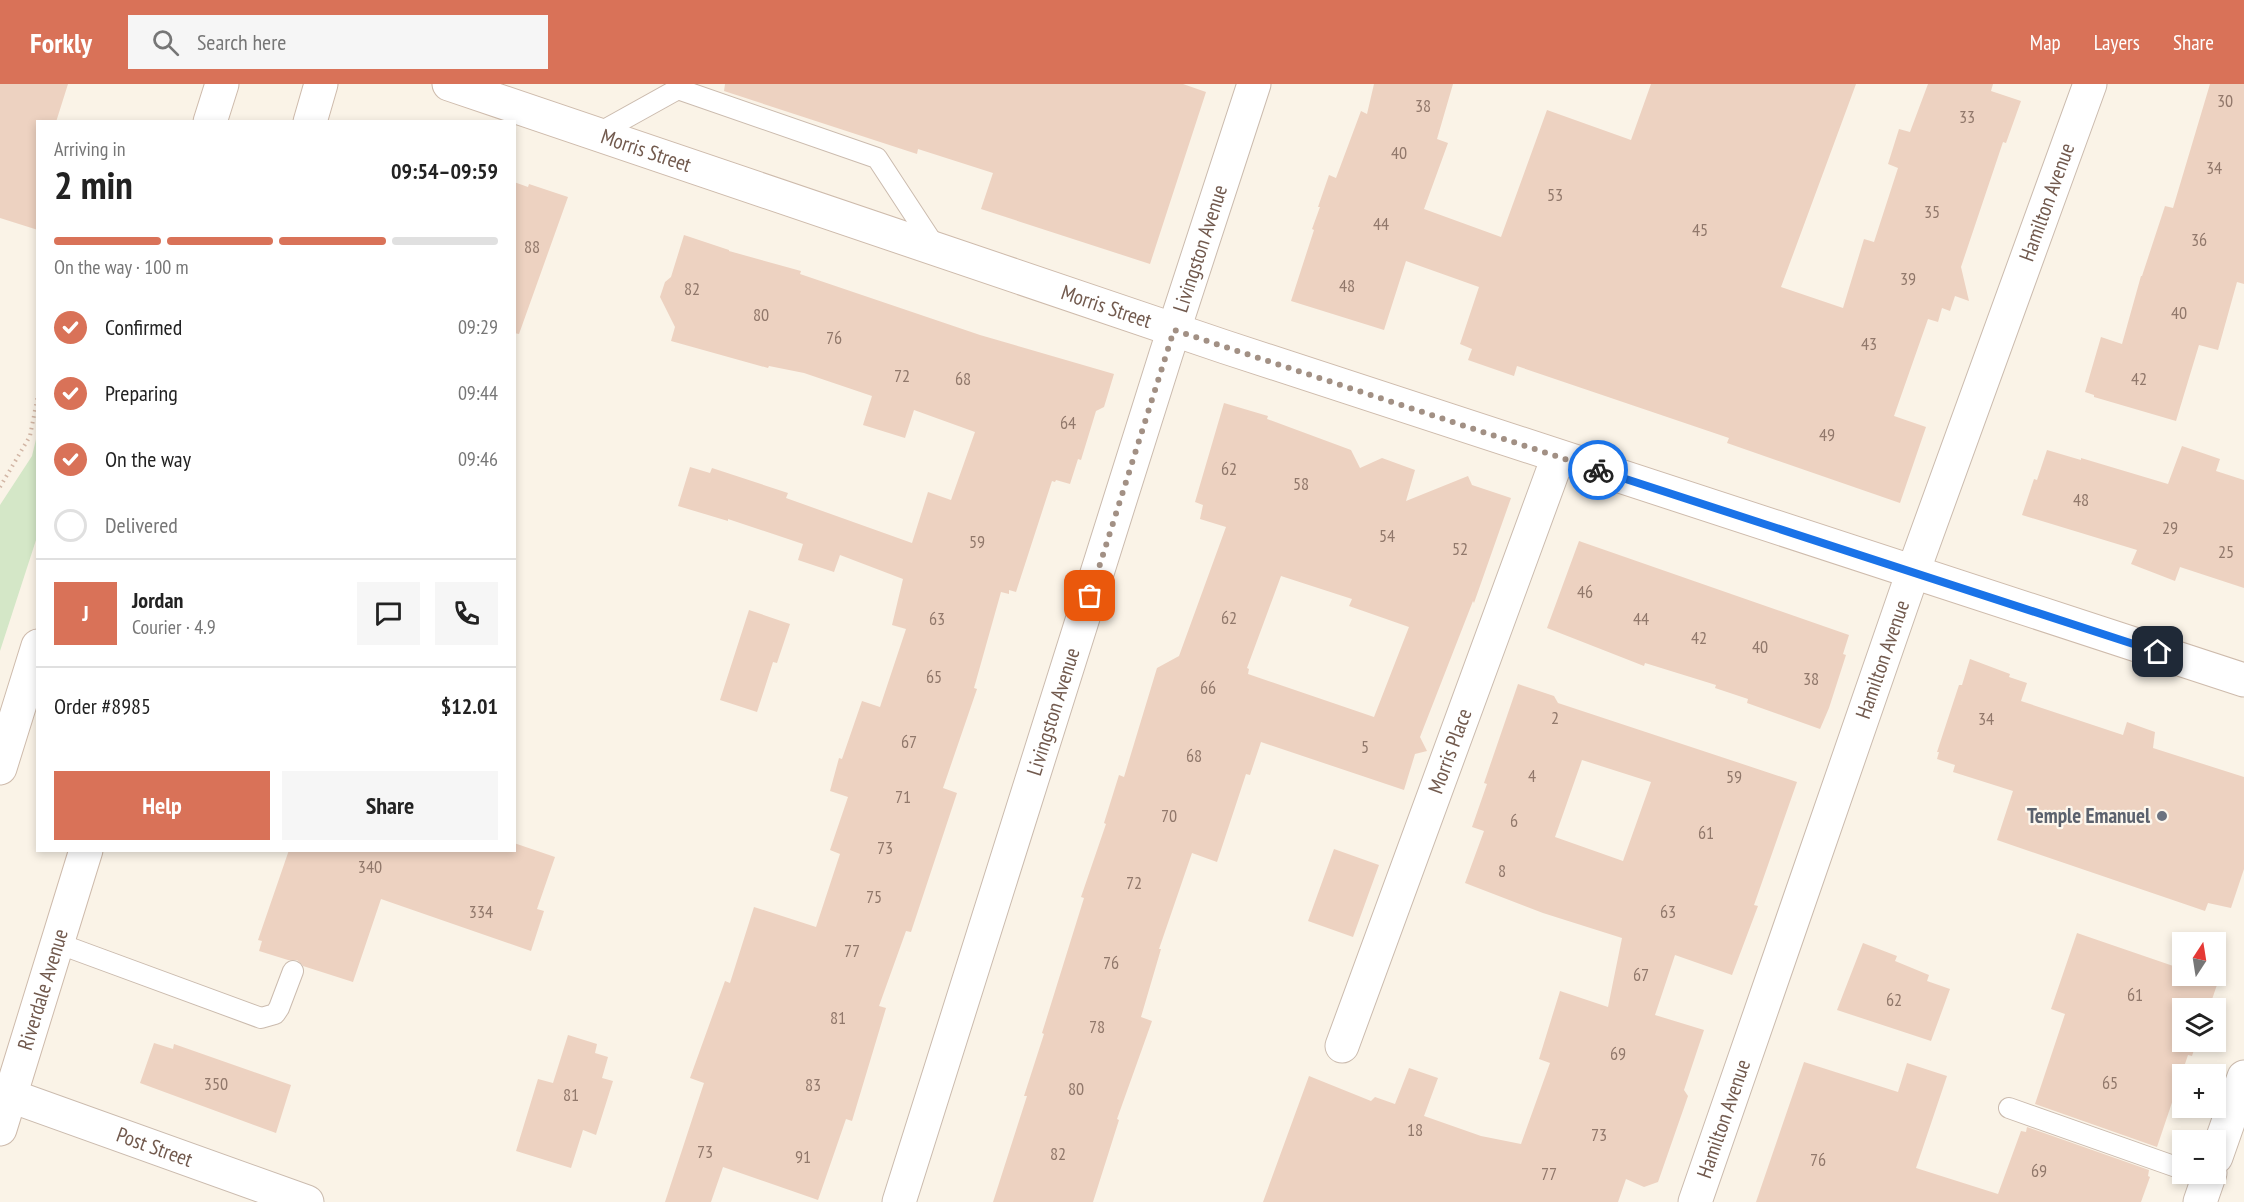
<!DOCTYPE html>
<html lang="en">
<head>
<meta charset="utf-8">
<style>
	:root { --surface:#fff; --page:#f6f6f6; --text:#222; --muted:#767676; --line:#e0e0e0; --accent:#d97258 }
	body { margin:0; font-family:"PT Sans Narrow",sans-serif; background:var(--page); color:var(--text); height:100vh; display:flex; flex-direction:column; font-size:22px; white-space:nowrap }
	* { box-sizing:border-box; margin:0 }
	p { font-size:20px; color:var(--muted) }
	.icon { flex:none; width:33px; height:33px; fill:none; stroke:currentColor; stroke-width:2; stroke-linecap:round; stroke-linejoin:round }
	.map { position:relative; flex:1; overflow:hidden }
	.sheet { position:absolute; left:36px; top:36px; width:480px; height:732px; display:flex; flex-direction:column; background:var(--surface); border-radius:0px; box-shadow:0 3px 9px #0003 }
	.sheet>* { flex:none }
	.needle { width:39px; rotate:12deg }
	.tools { position:absolute; left:2172px; top:848px; display:grid; gap:12px }
	.tools a { display:grid; place-items:center; width:54px; height:54px; border-radius:0px; background:var(--surface); box-shadow:0 3px 9px #0003; font-size:30px }
	.pin { position:absolute; display:grid; place-items:center; width:51px; height:51px; color:#fff; margin:-26px; border-radius:12px; box-shadow:0 3px 9px #0006 }
	.courier { position:absolute; display:grid; place-items:center; width:60px; height:60px; margin:-30px; border:4px solid #1a73e8; border-radius:50%; background:#fff; color:#222; box-shadow:0 2px 8px #0007 }
	.head em { font-style:normal; font-weight:800 }
	.head div { display:flex; flex-direction:column-reverse }
	.head { display:flex; align-items:center; justify-content:space-between; height:102px; padding:0 18px }
	h1 { font-size:39px; font-weight:800; line-height:45px }
	.bar { display:grid; grid-template-columns:repeat(4,1fr); gap:9px 6px; align-content:center; height:72px; padding:0 18px }
	.bar i { height:8px; border-radius:4px; background:var(--line) }
	.bar .selected { background:var(--accent) }
	.bar p { grid-column:span 4 }
	.line { display:flex; align-items:center; gap:15px; padding:0 18px; border-top:2px solid var(--line) }
	.line div { flex:1 }
	.round { display:grid; place-items:center; flex:none; width:63px; height:63px; border-radius:0px; background:var(--page) }
	ol { padding:0 18px; list-style:none }
	li { display:flex; align-items:center; gap:18px; height:66px }
	li p { margin-inline-start:auto }
	li .icon { padding:6px; border-radius:50%; background:var(--accent); color:#fff; stroke-width:4 }
	li:last-child { color:var(--muted) }
	li i { width:33px; height:33px; border:3px solid var(--line); border-radius:50% }
	.cta { display:flex; gap:12px; margin-top:auto; padding:12px 18px }
	.cta a { flex:1; height:69px; border-radius:0px; background:var(--accent); color:#fff; font-size:24px; font-weight:800; line-height:69px; text-align:center }
	.cta a+a { background:var(--page); color:var(--text) }
	header { display:flex; align-items:center; gap:36px; box-sizing:border-box; height:84px; padding:0 30px; background:var(--accent); color:#fff }
	header strong { font-size:28px }
	nav { display:flex; gap:33px; margin-inline-start:auto; font-size:21px }
	.search { width:420px; height:54px; background:var(--page); display:flex; align-items:center; gap:15px; box-sizing:border-box; padding:0 21px; border-radius:0px; color:var(--muted); font-size:22px }
	.map>svg:first-child { display:block }
	.green { fill:#d4e7c7 }
	.building { fill:#edd2c1; fill-rule:evenodd }
	.lines { fill:none; stroke-linecap:round; stroke-linejoin:round }
	.lane-casing { stroke:#cbbbae; stroke-width:22 }
	.street-casing { stroke:#cbbbae; stroke-width:35 }
	.secondary-casing { stroke:#cebbac; stroke-width:35 }
	.path { stroke:#d2b6a5; stroke-width:4; stroke-dasharray:1.5 4.5; stroke-linecap:butt }
	.lane { stroke:#fff; stroke-width:20 }
	.street { stroke:#fff; stroke-width:33 }
	.secondary { stroke:#fff; stroke-width:33 }
	.done { stroke:#a29084; stroke-width:6; stroke-dasharray:0 10.8 }
	.route { stroke:#1a73e8; stroke-width:8 }
	.worship-dot { fill:#6b7280; stroke:#fdf7ed; stroke-width:2 }
	.labels { text-anchor:middle; stroke-width:4.5; stroke-linejoin:round; paint-order:stroke }
	.number-label { font-size:18px; fill:#91786b }
	.street-label { font-size:21px; fill:#725a4e; stroke:#fdf7ed }
	.worship-label { font-size:21px; font-weight:bold; fill:#5b616d; stroke:#fdf7ed; text-anchor:end }
</style>
</head>
<body>
<header>
<strong>Forkly</strong>
<div class="search"><svg class="icon" aria-label="search" viewBox="0 0 24 24"><circle cx="10" cy="10" r="6"/><path d="M15 15l6 6"/></svg>Search here</div>
<nav><a>Map</a><a>Layers</a><a>Share</a></nav>
</header>
<div class="map">
<svg width="2244" height="1118" viewBox="0 0 2244 1118">
	<rect width="100%" height="100%" fill="#faf3e7"/>
	<path class="green" d="M37,351V453L0,567V421L32,372Z"/>
	<path class="building" d="M0,0H68L56,38H38V146L0,134Z
		M725,0H1183L1206,8L1150,180L981,125L993,89L918,65L917,70L724,7Z
		M1374,0H1453L1437,55L1448,59L1424,125L1501,153L1547,26L1631,56L1651,0H1856L1781,203L1843,224L1864,155L1874,158L1898,84L1888,80L1899,45L1910,48L1928,0H1993L1991,7L2021,17L2006,59L2003,58L1961,183L1969,217L1955,212L1950,227L1942,224L1938,238L1928,235L1894,332L1926,343L1900,419L1727,359L1729,354L1517,282L1514,292L1468,276L1472,265L1460,260L1479,203L1406,177L1384,246L1291,217L1314,146L1312,145L1320,123H1318L1329,91L1336,94L1361,27L1367,30Z
		M2210,0H2244V200L2237,198L2218,266L2199,261L2176,337L2094,313V311L2085,308L2101,253L2122,260L2141,192H2142L2165,122L2173,124Z
		M514,98L528,103L529,100L568,113L519,250L514,249Z
		M684,151L729,166V167L801,187L800,190L980,251L1114,290L1104,323L1096,327L1081,376L1078,375L1070,400L1056,396L1055,398L1052,397L1016,508L1009,506V510L1001,508L974,604L977,605L943,704L957,709L911,848L906,847L879,922L886,924L852,1037L846,1035L818,1116L723,1083L711,1118H665L704,999L690,994L725,897L730,899L754,823L816,843L840,770L830,766L848,713L830,707L839,674L842,675L862,617L880,623L906,545L892,541L903,495L840,471L834,488L798,476L803,460L728,435V437L678,422L690,383L710,389L712,384L788,409L786,414L912,459L928,408L951,416L975,348L914,326L905,354L863,341L872,312L804,289L769,282L768,284L671,257L675,243L660,213L665,198L671,193Z
		M1224,319L1268,332L1267,335L1351,366L1360,384L1382,374L1415,386L1406,417L1468,392L1472,401L1511,414L1474,519L1473,517L1420,653L1427,667L1415,670L1404,706L1261,658L1250,691L1246,690L1217,778L1192,769L1159,865H1161L1141,933L1152,937L1117,1035L1119,1036L1093,1118H993L1027,1012H1024L1044,950L1042,949L1084,814L1081,813L1106,740L1104,739L1119,691L1124,693L1157,584L1179,572L1226,443L1200,435L1203,421L1195,418ZM1281,492L1352,515L1349,522L1409,543L1374,633L1248,590L1249,585L1247,584Z
		M2182,362L2220,375L2216,387L2244,396V504L2180,483L2175,497L2131,480L2137,466L2022,431L2034,395L2037,396L2047,366L2081,376V374L2168,400Z
		M1579,457L1849,551L1843,570L1846,571L1829,624L1820,645L1747,619L1748,615L1715,604L1716,601L1645,579L1644,582L1547,544Z
		M749,526L790,540L777,579L773,578L757,628L720,616Z
		M1970,575L2010,590L2009,593L2027,599L2021,617L2123,651L2127,638L2155,648L2153,664L2244,693V785L2231,824L2208,819L2205,827L1997,756L2013,707L1953,688L1955,681L1937,675L1939,668H1937L1959,601H1962Z
		M1518,600L1554,612L1558,619L1797,698L1754,821L1758,822L1732,891L1675,871L1655,931L1704,946L1684,1006L1688,1012L1658,1098L1644,1103L1626,1095L1618,1118H1263L1309,992L1371,1017L1375,1013L1395,1020L1409,984L1438,994L1424,1032L1481,1052L1521,1060L1550,979L1539,975L1560,907L1608,923L1622,854L1543,829L1465,799L1484,747L1472,743L1487,700L1484,699ZM1582,676L1651,698L1623,777L1555,753Z
		M514,759L555,773L537,825L544,827L531,867L381,815L353,898L303,882L297,876H288L259,867L262,857L258,856L289,766H514Z
		M1334,765L1379,781L1353,853L1308,837Z
		M2077,849L2182,885V891H2198L2218,898L2209,924H2182V957H2197L2192,972L2188,971L2157,1063L2035,1020L2065,930L2051,925Z
		M1863,859L1897,872L1895,877L1929,891L1927,897L1950,905L1931,957L1837,926Z
		M568,951L597,960L595,969L608,973L602,994L613,997L596,1051L583,1046L571,1084L516,1067L538,995L553,999Z
		M154,959L173,965L174,960L291,1001L276,1049L140,999Z
		M1804,978L1898,1008L1907,979L1947,992L1916,1084L1998,1110L2021,1047L2026,1048L2027,1043L2149,1086L2148,1092L2150,1093L2141,1118H1756Z"/>
	<g class="lines">
		<g class="lane-casing">
			<path id="lane" d="M597,50L678,5L877,74L936,164
				M57,859L261,934L275,930L279,924L293,887
				M2009,1024L2182,1085"/>
		</g>
		<g class="street-casing">
			<g id="street">
				<path id="s1" d="M1342,962L1558,373"/>
				<path id="s2" d="M0,1008L307,1118"/>
				<path d="M2216,1073L2244,993"/>
				<path id="s3" d="M899,1118L1166,270L1254,0"/>
				<path id="s4" d="M1695,1118L1913,488L2090,0"/>
				<path d="M2200,1118L2210,1089"/>
			</g>
		</g>
		<g class="secondary-casing">
			<g id="secondary">
				<path id="s5" d="M449,0L1225,263L2244,596"/>
				<path d="M210,38L222,0"/>
				<path d="M310,38L321,0"/>
				<path d="M0,684L38,562"/>
				<path id="s6" d="M0,1045L86,766"/>
			</g>
		</g>
		<path class="path" d="M0,403L30,352L38,311"/>
		<use href="#lane" class="lane"/>
		<use href="#street" class="street"/>
		<use href="#secondary" class="secondary"/>
	</g>
	<g class="lines">
		<path class="done" d="M1090,512L1174,246L1598,386"/>
		<path class="route" d="M1598,386L2158,568"/>
	</g>
	<circle class="worship-dot" cx="2162" cy="732" r="6"/>
	<g class="labels">
		<g class="number-label">
			<text x="2225" y="23">30</text>
			<text x="1423" y="28">38</text>
			<text x="1967" y="39">33</text>
			<text x="1399" y="75">40</text>
			<text x="2214" y="90">34</text>
			<text x="1555" y="117">53</text>
			<text x="1932" y="134">35</text>
			<text x="1381" y="146">44</text>
			<text x="1700" y="152">45</text>
			<text x="2199" y="162">36</text>
			<text x="532" y="169">88</text>
			<text x="1908" y="201">39</text>
			<text x="1347" y="208">48</text>
			<text x="692" y="211">82</text>
			<text x="2179" y="235">40</text>
			<text x="761" y="237">80</text>
			<text x="834" y="260">76</text>
			<text x="1869" y="266">43</text>
			<text x="902" y="298">72</text>
			<text x="963" y="301">68</text>
			<text x="2139" y="301">42</text>
			<text x="1068" y="345">64</text>
			<text x="1827" y="357">49</text>
			<text x="1229" y="391">62</text>
			<text x="1301" y="406">58</text>
			<text x="2081" y="422">48</text>
			<text x="2170" y="450">29</text>
			<text x="1387" y="458">54</text>
			<text x="977" y="464">59</text>
			<text x="1460" y="471">52</text>
			<text x="2226" y="474">25</text>
			<text x="1585" y="514">46</text>
			<text x="1229" y="540">62</text>
			<text x="937" y="541">63</text>
			<text x="1641" y="541">44</text>
			<text x="1699" y="560">42</text>
			<text x="1760" y="569">40</text>
			<text x="934" y="599">65</text>
			<text x="1811" y="601">38</text>
			<text x="1208" y="610">66</text>
			<text x="1555" y="640">2</text>
			<text x="1986" y="641">34</text>
			<text x="909" y="664">67</text>
			<text x="1365" y="669">5</text>
			<text x="1194" y="678">68</text>
			<text x="1532" y="698">4</text>
			<text x="1734" y="699">59</text>
			<text x="903" y="719">71</text>
			<text x="1169" y="738">70</text>
			<text x="1514" y="743">6</text>
			<text x="1706" y="755">61</text>
			<text x="885" y="770">73</text>
			<text x="370" y="789">340</text>
			<text x="1502" y="793">8</text>
			<text x="1134" y="805">72</text>
			<text x="874" y="819">75</text>
			<text x="481" y="834">334</text>
			<text x="1668" y="834">63</text>
			<text x="852" y="873">77</text>
			<text x="1111" y="885">76</text>
			<text x="1641" y="897">67</text>
			<text x="2135" y="917">61</text>
			<text x="1894" y="922">62</text>
			<text x="838" y="940">81</text>
			<text x="1097" y="949">78</text>
			<text x="1618" y="976">69</text>
			<text x="2110" y="1005">65</text>
			<text x="216" y="1006">350</text>
			<text x="813" y="1007">83</text>
			<text x="1076" y="1011">80</text>
			<text x="571" y="1017">81</text>
			<text x="1415" y="1052">18</text>
			<text x="1599" y="1057">73</text>
			<text x="705" y="1074">73</text>
			<text x="1058" y="1076">82</text>
			<text x="803" y="1079">91</text>
			<text x="1818" y="1082">76</text>
			<text x="2039" y="1093">69</text>
			<text x="1549" y="1096">77</text>
		</g>
		<g class="street-label">
			<text dy="7" stroke="none"><textPath href="#s5" startOffset="208">Morris Street</textPath></text>
			<text dy="7" stroke="none"><textPath href="#s4" startOffset="1060">Hamilton Avenue</textPath></text>
			<text dy="7" stroke="none"><textPath href="#s3" startOffset="1000">Livingston Avenue</textPath></text>
			<text dy="7" stroke="none"><textPath href="#s5" startOffset="694">Morris Street</textPath></text>
			<text dy="7" stroke="none"><textPath href="#s4" startOffset="574">Hamilton Avenue</textPath></text>
			<text dy="7" stroke="none"><textPath href="#s3" startOffset="514">Livingston Avenue</textPath></text>
			<text dy="7" stroke="none"><textPath href="#s1" startOffset="314">Morris Place</textPath></text>
			<text dy="7" stroke="none"><textPath href="#s6" startOffset="146">Riverdale Avenue</textPath></text>
			<text dy="7" stroke="none"><textPath href="#s4" startOffset="88">Hamilton Avenue</textPath></text>
			<text dy="7" stroke="none"><textPath href="#s2" startOffset="164">Post Street</textPath></text>
		</g>
		<g class="worship-label">
			<text x="2150" y="739">Temple Emanuel</text>
		</g>
	</g>
</svg>
<div class="tools">
<a><svg class="needle" viewBox="-14 -14 28 28"><path d="M0-13l5 13h-10z" fill="#e53935"/><path d="M0 13l5-13h-10z" fill="#767676"/></svg></a>
<a><svg class="icon" aria-label="layers" viewBox="0 0 24 24"><path d="M12 4l9 5-9 5-9-5zM3 14l9 5 9-5"/></svg></a>
<a>+</a>
<a>−</a>
</div>
<div class="pin" style="left:1090px;top:512px;background:#ea580c"><svg class="icon" aria-label="bag" viewBox="0 0 24 24"><path d="M5 8h14l-1 12H6zM9 8a3 3 0 0 1 6 0"/></svg></div>
<div class="pin" style="left:2158px;top:568px;background:#1f2937"><svg class="icon" aria-label="home" viewBox="0 0 24 24"><path d="M3 11l9-7 9 7M6 9v11h12V9"/></svg></div>
<div class="courier" style="left:1598px;top:386px"><svg class="icon" aria-label="bike" viewBox="0 0 24 24"><circle cx="6" cy="16" r="4"/><circle cx="18" cy="16" r="4"/><path d="M6 16l4-8h5l3 8M10 8l3 8H6M13 5h3"/></svg></div>
<section class="sheet">
<div class="head"><div><h1>2 min</h1><p>Arriving in</p></div><em>09:54–09:59</em></div>
<div class="bar"><i class="selected"></i><i class="selected"></i><i class="selected"></i><i></i><p>On the way · 100 m</p></div>
<ol>
<li><svg class="icon" aria-label="check" viewBox="0 0 24 24"><path d="M5 12l5 5 9-10"/></svg>Confirmed<p>09:29</p></li>
<li><svg class="icon" aria-label="check" viewBox="0 0 24 24"><path d="M5 12l5 5 9-10"/></svg>Preparing<p>09:44</p></li>
<li><svg class="icon" aria-label="check" viewBox="0 0 24 24"><path d="M5 12l5 5 9-10"/></svg>On the way<p>09:46</p></li>
<li><i></i>Delivered</li>
</ol>
<div class="line" style="height:108px"><b class="round" style="background:var(--accent);color:#fff">J</b><div><b>Jordan</b><p>Courier · 4.9</p></div><a class="round"><svg class="icon" aria-label="chat" viewBox="0 0 24 24"><path d="M4 5h16v11H9l-5 4z"/></svg></a><a class="round"><svg class="icon" aria-label="phone" viewBox="0 0 24 24"><path d="M5 4h4l2 5-3 2q2 4 5 5l2-3 5 2v4C11 20 4 13 5 4z"/></svg></a></div>
<div class="line" style="height:78px"><div>Order #8985</div><b>$12.01</b></div>
<div class="cta"><a>Help</a><a>Share</a></div>
</section>
</div>
</body>
</html>
